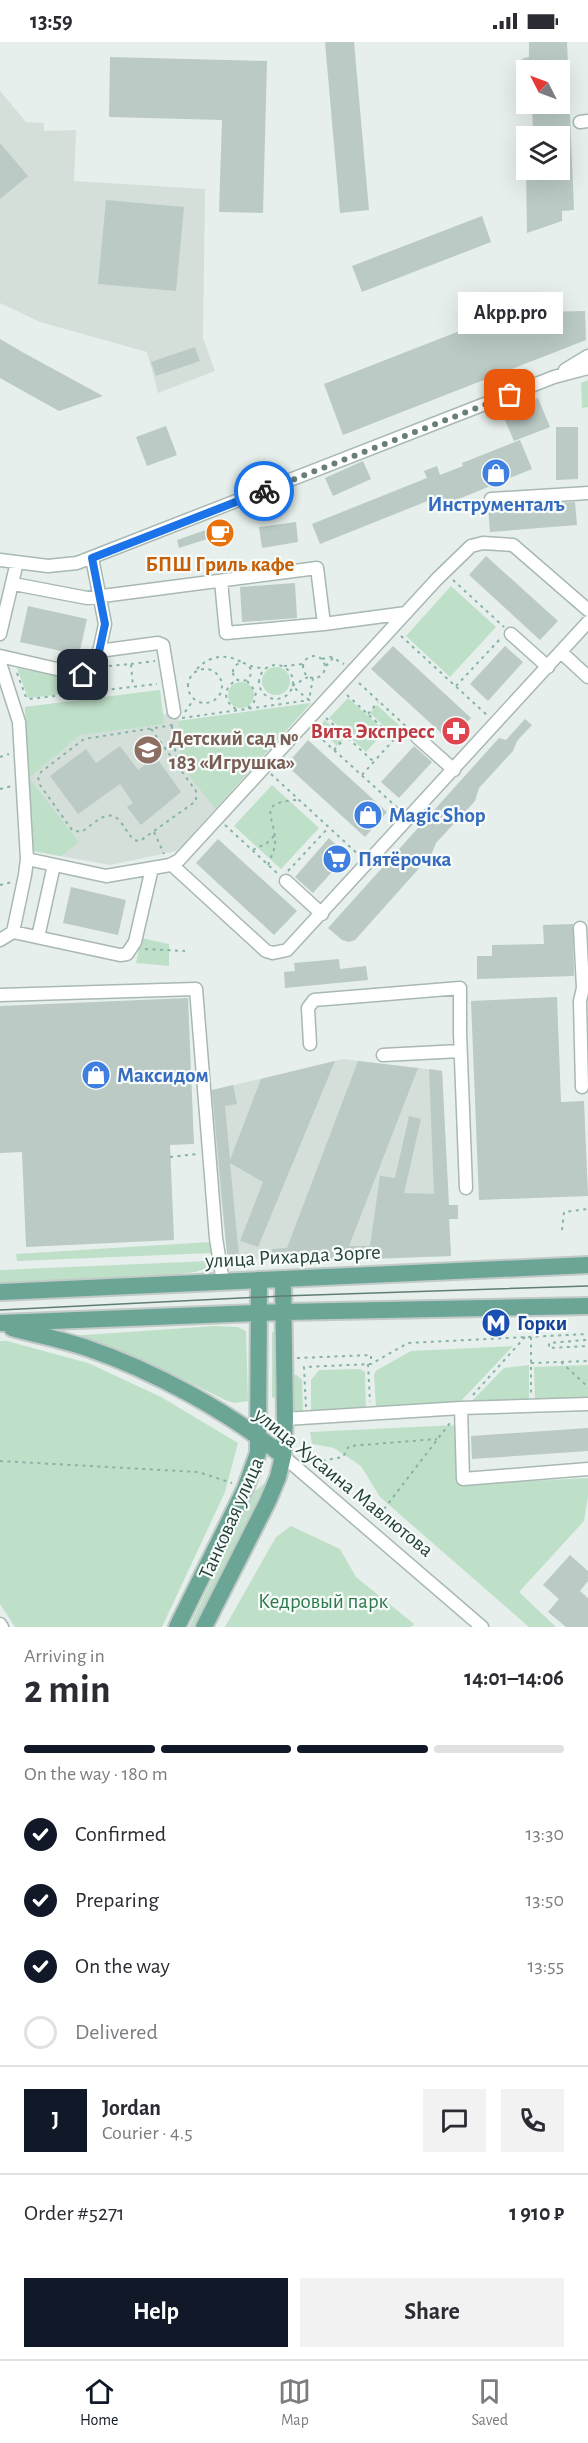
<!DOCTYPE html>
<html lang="en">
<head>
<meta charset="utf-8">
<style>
	:root { --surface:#fff; --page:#f2f2f3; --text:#2b2b33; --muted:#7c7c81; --line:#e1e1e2; --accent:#111827 }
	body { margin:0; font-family:"Alegreya Sans",sans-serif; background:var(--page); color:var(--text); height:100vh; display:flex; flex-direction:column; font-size:22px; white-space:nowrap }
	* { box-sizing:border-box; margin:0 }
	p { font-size:20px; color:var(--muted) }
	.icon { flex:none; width:33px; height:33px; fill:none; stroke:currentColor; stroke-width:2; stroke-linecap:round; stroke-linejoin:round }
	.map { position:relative; height:1585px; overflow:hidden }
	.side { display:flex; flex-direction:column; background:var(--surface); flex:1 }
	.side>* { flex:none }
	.needle { width:39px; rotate:312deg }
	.tools { position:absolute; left:516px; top:18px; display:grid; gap:12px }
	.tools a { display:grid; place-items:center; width:54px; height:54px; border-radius:0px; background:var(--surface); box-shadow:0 6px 24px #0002; font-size:30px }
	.pin { position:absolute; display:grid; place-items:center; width:51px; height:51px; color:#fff; margin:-26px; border-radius:12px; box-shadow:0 3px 9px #0006 }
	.courier { position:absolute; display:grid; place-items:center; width:60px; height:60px; margin:-30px; border:4px solid #1a73e8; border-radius:50%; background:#fff; color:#222; box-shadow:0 2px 8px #0007 }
	.bubble { position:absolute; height:42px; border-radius:0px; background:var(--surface); box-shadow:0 6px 24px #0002; font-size:20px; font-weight:700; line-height:42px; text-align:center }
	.headline em { font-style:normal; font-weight:700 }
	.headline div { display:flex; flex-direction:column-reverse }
	.headline { display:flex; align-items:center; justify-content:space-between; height:102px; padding:0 24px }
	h1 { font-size:39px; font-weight:700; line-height:45px }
	.bar { display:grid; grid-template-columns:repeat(4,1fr); gap:9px 6px; align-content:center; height:72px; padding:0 24px }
	.bar i { height:8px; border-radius:4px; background:var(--line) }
	.bar .current { background:var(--accent) }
	.bar p { grid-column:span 4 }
	.line { display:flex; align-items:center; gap:15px; padding:0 24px; border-top:2px solid var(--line) }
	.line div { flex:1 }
	.round { display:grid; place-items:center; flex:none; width:63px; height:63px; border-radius:0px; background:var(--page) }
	ol { padding:0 24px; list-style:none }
	li { display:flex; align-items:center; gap:18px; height:66px }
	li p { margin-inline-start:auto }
	li .icon { padding:6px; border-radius:50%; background:var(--accent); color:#fff; stroke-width:4 }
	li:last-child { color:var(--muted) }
	li i { width:33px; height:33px; border:3px solid var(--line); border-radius:50% }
	.primary-button { display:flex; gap:12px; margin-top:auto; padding:12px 24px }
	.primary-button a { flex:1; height:69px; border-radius:0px; background:var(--accent); color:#fff; font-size:24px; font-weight:700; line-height:69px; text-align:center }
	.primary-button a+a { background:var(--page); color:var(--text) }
	.status { display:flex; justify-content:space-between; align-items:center; height:42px; padding:0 30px; background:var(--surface); direction:ltr }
	.status svg { height:16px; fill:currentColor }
	.tab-bar { display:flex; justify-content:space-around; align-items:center; height:84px; border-top:2px solid var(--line); background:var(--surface); font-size:16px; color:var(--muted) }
	.tab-bar a { display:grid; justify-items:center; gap:3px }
	.tab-bar .current { color:var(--accent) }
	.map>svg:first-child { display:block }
	.built { fill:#d4dfda }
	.green { fill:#bfe0c8 }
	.building { fill:#bbcac4 }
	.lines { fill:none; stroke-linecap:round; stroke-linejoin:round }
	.minor-casing { stroke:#a8b8b2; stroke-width:15 }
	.major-casing { stroke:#c2cac8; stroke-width:20 }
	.path { stroke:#86b3a5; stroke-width:2; stroke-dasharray:3 4.5; stroke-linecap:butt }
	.minor { stroke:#fff; stroke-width:12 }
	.major { stroke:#6aa596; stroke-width:16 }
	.tram { stroke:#5f7d75; stroke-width:1.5 }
	.done { stroke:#687f78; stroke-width:6; stroke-dasharray:0 10.8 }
	.route { stroke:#1a73e8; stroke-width:8 }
	.labels { text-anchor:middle; stroke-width:4.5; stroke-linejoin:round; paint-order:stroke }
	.shop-label { font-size:21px; font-weight:bold; fill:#366cbe; stroke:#f7fbf9; text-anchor:start }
	.food-label { font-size:21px; font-weight:bold; fill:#c56008; stroke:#f7fbf9 }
	.health-label { font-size:21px; font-weight:bold; fill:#be3a42; stroke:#f7fbf9; text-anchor:end }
	.education-label { font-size:21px; font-weight:bold; fill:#785e54; stroke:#f7fbf9; text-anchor:start }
	.street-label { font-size:21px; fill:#24423a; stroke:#f7fbf9 }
	.transit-label { font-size:21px; font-weight:bold; fill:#164399; stroke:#f7fbf9; text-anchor:start }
	.park-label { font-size:21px; fill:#2d7a4b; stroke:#f7fbf9 }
</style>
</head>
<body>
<div class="status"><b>13:59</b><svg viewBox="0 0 49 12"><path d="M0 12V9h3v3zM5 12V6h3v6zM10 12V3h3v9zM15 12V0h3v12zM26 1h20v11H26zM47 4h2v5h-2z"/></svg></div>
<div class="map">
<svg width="588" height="1585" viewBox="0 0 588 1585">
	<rect width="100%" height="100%" fill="#e6efeb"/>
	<path class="built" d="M0,49L26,80L44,81V89L76,88L74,139L205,147L203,296L215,329L158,351L147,310L40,280L0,261Z
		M160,648L163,672L177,670L179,679L311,661L177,809L110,823L32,809L25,665Z
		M343,1017L442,1029L451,1214L278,1221L227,1212L209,1049Z"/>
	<path class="green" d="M588,338V365L582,366L581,341Z
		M451,544L496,585L450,635L406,594Z
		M262 639a14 14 0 1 1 28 0a14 14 0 1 1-28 0Z
		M17,626L74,637L72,651L28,656Z
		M228 653a13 13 0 1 1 26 0a13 13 0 1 1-26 0Z
		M160,648L164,682L80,693L29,736L79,800L61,814L32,809L25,665Z
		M348,656L385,689L366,710L329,676Z
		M311,661L215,767L181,723L178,679Z
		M377,663L401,685L394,694L370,671Z
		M325,678L344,696L337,704L318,686Z
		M272,743L319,786L281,827L234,784Z
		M141,896L169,902V924L136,921Z
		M210,1200L212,1211L17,1219L16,1212Z
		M209,1219L205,1227L195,1230L137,1237L0,1243V1228Z
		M215,1284L238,1285L246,1289L248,1359L235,1361L225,1358L189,1340L70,1294Z
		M272,1289L274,1291L277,1355L274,1356L272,1355Z
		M0,1299H7L88,1321L161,1355L238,1401L225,1450L162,1585H15L0,1562Z
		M513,1304L460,1360L376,1366L374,1332L377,1328L411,1309Z
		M529,1323V1359L471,1360L504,1326Z
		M588,1323V1358L535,1359L534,1325Z
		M360,1327L365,1330L366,1368L311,1371V1338L319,1328Z
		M289,1333H297L302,1338L303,1372L296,1373L291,1366Z
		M456,1383L458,1443L588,1436V1454L584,1479L519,1550L556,1585H529L380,1455L361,1424L334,1406L312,1402L310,1390Z
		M264,1442L263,1452L196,1585H189L255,1449Z
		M291,1484L340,1507L356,1535L414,1582L411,1585H225L276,1495Z"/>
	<path class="building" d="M325,0H354L369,168L340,171Z
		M529,0H567L574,168L562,169V179L527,191L526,128H560V94H533L532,62H560V28H522V17L529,15Z
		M110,15L267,19L263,171L219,170L222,78L109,75Z
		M0,101L28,134L0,157Z
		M106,158L184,165L176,249L98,242Z
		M482,174L491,200L362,250L352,224Z
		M513,268L518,277L539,270L585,269L586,298L343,393L324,342Z
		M0,297L24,311L103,354L59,369L0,336Z
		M195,305L200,319L156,334L151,320Z
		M538,356L550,385L514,399L502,371Z
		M166,384L177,413L147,424L136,395Z
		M556,385H578V437L556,438Z
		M520,398L532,427L439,465L435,456L320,502L312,482L427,436L424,429L437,424L440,433L463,424L462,421Z
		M363,419L371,437L333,454L325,436Z
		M575,460L577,483L490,490L488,465Z
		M296,480L298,500L262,506L259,485Z
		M223,482L226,491L179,506L177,498Z
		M486,514L558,579L540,598L469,533Z
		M295,541L297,576L242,580L240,545Z
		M28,564L87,577L79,613L20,600Z
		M393,604L471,676L450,699L371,627Z
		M505,604L523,620L488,659L470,642Z
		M525,677L532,683L517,699L513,709L479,746L475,759L436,801L431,813L355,898L349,900L342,898L328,886L499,696L506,698Z
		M308,698L387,770L365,795L286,723Z
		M120,704L138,728L156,715L181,750L141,783L127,765L133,761L120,742L78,772L50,734L86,707L96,721Z
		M414,704L432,720L399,756L381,740Z
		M329,796L347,813L313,851L295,835Z
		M218,797L297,869L274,893L196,821Z
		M71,845L126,858L118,893L63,881Z
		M573,882L574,934L477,937V914H492V903L544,902L543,883Z
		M339,917L340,927L366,924L368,938L285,946L284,930L295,929L294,921Z
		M557,955L561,1060L584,1059L588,1154L479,1158L471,959Z
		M188,956L194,1102L170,1103L174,1198L26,1205L22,1110L0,1111V964Z
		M335,1019L258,1205L240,1199L263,1140L230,1121L239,1214L227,1212L212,1048L233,1043L237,1062L225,1064L230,1118L261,1037Z
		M358,1019L418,1026L349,1204H370L380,1134L395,1136L409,1074L421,1077L404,1151L434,1152L429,1027L442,1029L449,1163H458V1177H449L451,1214L271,1220L272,1207L287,1206Z
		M588,1386V1409L472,1417L471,1394Z
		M570,1513L588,1529V1539L580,1549L588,1556V1585H566L548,1570L559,1557L543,1543Z"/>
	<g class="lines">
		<g class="minor-casing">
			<path id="minor" d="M580,80L588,79
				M565,328L588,314
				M491,457L588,451
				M0,518L48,524L77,521L554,335L588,326
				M221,539L226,591L324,582L406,571
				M14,542L87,556L317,526L324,582
				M0,592L17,520
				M511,592L548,625
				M99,609L158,601L163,603L174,670
				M561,610L588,635
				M0,614L83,633L89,631L96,624L105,582L92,516
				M0,621L19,680L27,817L25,833L13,890L0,898
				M417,695L454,728
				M27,817L106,834L170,823L179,818L437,537L471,504L483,501L513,503L588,568
				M171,822L266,909L273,911L287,908L588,580
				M286,839L322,872
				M580,886L583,946L580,959L582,1045
				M13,890L120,913L127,912L135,900L152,826
				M38,895L54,823
				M0,953L196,947L216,1196L223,1240
				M310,1002L308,966L314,958L460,946V991L466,1146
				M383,1013L460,1009
				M461,1366L463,1437L588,1427
				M285,1377L461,1366L588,1362
				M283,1414L482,1585
				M0,1582L2,1585"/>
		</g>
		<g class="major-casing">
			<path id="major" d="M0,1250L588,1223
				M0,1281L283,1270L588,1264
				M12,1286C37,1293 63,1298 87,1306C154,1329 228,1369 283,1414
				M177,1585L245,1447L258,1411L259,1238
				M204,1585L268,1459L278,1435L283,1414L285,1377L283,1237"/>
		</g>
		<path class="path" d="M453,538L504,585
			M401,594L488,674
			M303 625a11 11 0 1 1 22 0a11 11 0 1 1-22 0Z
			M322,617L331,615L344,622
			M233 630a9 9 0 1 1 18 0a9 9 0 1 1-18 0Z
			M131,622L155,619
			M259 640a17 17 0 1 1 34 0a17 17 0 1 1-34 0Z
			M109,624L131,622L133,645
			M250,624L265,627
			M284,624L303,622
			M326,624L333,616
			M188 644a17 17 0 1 1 34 0a17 17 0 1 1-34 0Z
			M197,627C210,613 227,611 243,621
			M17,631L26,655L29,657L157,642
			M308,635L292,644L309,658L313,636
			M247,639L256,650L254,660L248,666
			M359,641L410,688
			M456,644L501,596
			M347,653L395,697
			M236,667C222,659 223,644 238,638
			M185,670L194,657
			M368,672L378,660
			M182,676L310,658
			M326,676L374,720
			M172,684L177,722
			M151,687L196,749V759L140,799L134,798C128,792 125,785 119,778C107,765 92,784 81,790L72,788L40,743L38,735L41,730L84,697L173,683
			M312,688L401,769
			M334,708L346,695
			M0,715L9,712
			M271,732L360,814
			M362,733L406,684
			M0,747L12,744
			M225,783L278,832
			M154,790L164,812
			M253,808L267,801L275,793
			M268,823C271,815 275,808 275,800C276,776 254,760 298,758
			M288,829L329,785
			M0,843L12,840
			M145,907L185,909
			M170,1115L197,1112
			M562,1188L564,1170L588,1167
			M531,1295V1352
			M586,1298L549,1301V1306L588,1304
			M297,1316L371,1313V1322
			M561,1320L588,1345
			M531,1321L588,1319
			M368,1322L370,1360
			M473,1353L525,1295
			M306,1365L304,1325L371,1322L408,1301L588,1292
			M0,1419L198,1430L232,1441
			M315,1420L343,1415L349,1404L437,1397
			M384,1467L450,1381"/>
		<use href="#minor" class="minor"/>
		<use href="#major" class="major"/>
		<path class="tram" d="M0,1268L283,1254L588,1244"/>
	</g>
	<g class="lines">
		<path class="done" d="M264,449L510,353"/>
		<path class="route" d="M83,633L91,630L96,624L105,582L92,516L264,449"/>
	</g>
	<defs>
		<g id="shop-disc" transform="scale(1.5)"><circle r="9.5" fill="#3f7fe0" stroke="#f7fbf9"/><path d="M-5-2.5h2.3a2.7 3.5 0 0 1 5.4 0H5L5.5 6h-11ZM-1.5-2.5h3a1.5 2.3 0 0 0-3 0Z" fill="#fff"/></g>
		<g id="cafe-disc" transform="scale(1.5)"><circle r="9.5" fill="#e8710a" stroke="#f7fbf9"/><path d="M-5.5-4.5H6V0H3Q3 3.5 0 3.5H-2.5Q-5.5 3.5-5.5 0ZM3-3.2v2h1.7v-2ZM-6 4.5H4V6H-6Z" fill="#fff"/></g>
		<g id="pharmacy-disc" transform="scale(1.5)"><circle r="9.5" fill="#e0444e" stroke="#f7fbf9"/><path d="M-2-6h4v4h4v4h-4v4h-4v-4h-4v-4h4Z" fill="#fff"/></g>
		<g id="school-disc" transform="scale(1.5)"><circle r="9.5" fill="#8d6e63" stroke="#f7fbf9"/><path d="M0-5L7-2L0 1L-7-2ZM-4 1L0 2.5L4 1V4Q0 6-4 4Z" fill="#fff"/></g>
		<g id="supermarket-disc" transform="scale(1.5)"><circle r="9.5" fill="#3f7fe0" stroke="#f7fbf9"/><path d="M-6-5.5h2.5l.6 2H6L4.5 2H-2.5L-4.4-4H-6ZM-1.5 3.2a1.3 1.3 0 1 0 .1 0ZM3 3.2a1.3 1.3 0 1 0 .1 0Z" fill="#fff"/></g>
		<g id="metro-disc" transform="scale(1.5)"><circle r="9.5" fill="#1a4fb4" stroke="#f7fbf9"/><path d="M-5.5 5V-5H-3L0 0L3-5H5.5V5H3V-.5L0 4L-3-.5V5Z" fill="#fff"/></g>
	</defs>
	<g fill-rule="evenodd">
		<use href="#shop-disc" x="496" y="431"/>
		<use href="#cafe-disc" x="220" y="491"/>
		<use href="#pharmacy-disc" x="456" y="689"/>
		<use href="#school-disc" x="148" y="708"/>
		<use href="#shop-disc" x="368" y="773"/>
		<use href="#supermarket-disc" x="337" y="817"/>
		<use href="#shop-disc" x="96" y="1033"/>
		<use href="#metro-disc" x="496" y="1281"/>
	</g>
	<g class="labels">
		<g class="shop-label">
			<text x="496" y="469" text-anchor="middle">Инструменталъ</text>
			<text x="389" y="780">Magic Shop</text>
			<text x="358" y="824">Пятёрочка</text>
			<text x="117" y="1040">Максидом</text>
		</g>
		<g class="food-label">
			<text x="220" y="529">БПШ Гриль кафе</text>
		</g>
		<g class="health-label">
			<text x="435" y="696">Вита Экспресс</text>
		</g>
		<g class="education-label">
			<text x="169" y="703">Детский сад №<tspan x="169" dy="24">183 «Игрушка»</tspan></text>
		</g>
		<g class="street-label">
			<text transform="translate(293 1214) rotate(-3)" y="7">улица Рихарда Зорге</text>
			<text transform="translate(344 1440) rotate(39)" y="7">улица Хусаина Мавлютова</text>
			<text transform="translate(231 1476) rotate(-66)" y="7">Танковая улица</text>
		</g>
		<g class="transit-label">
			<text x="517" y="1288">Горки</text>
		</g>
		<g class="park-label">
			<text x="323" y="1566">Кедровый парк</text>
		</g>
	</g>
</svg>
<div class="tools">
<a><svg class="needle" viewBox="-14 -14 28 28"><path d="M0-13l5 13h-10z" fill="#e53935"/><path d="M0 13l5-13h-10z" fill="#7c7c81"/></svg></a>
<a><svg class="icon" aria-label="layers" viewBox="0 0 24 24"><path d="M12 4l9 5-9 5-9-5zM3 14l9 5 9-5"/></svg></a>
</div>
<div class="pin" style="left:510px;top:353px;background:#ea580c"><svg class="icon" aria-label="bag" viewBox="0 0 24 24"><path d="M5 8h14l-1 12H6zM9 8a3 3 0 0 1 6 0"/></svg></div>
<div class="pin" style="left:83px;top:633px;background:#1f2937"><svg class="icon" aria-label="home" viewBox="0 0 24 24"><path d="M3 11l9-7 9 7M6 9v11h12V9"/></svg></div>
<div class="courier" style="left:264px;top:449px"><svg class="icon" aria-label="bike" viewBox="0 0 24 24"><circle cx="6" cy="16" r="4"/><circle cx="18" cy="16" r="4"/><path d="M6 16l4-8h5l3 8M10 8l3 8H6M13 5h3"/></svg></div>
<div class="bubble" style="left:458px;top:250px;width:105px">Akpp.pro</div>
</div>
<section class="side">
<div class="headline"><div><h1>2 min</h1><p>Arriving in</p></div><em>14:01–14:06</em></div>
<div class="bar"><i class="current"></i><i class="current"></i><i class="current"></i><i></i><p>On the way · 180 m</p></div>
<ol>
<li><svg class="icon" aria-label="check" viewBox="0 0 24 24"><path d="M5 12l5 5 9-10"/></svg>Confirmed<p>13:30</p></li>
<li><svg class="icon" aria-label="check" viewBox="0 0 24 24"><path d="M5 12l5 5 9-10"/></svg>Preparing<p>13:50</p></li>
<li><svg class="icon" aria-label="check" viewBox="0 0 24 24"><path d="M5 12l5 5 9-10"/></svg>On the way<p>13:55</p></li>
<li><i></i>Delivered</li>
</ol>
<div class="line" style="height:108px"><b class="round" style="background:var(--accent);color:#fff">J</b><div><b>Jordan</b><p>Courier · 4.5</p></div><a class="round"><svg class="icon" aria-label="chat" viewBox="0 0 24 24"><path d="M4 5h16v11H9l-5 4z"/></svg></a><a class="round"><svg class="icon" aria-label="phone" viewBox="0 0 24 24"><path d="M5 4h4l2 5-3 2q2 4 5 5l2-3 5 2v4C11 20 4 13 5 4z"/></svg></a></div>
<div class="line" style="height:78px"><div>Order #5271</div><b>1 910 ₽</b></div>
<div class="primary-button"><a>Help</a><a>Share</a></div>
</section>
<nav class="tab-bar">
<a class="current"><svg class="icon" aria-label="home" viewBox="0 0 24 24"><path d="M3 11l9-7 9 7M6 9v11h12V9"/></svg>Home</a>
<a><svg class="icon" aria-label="map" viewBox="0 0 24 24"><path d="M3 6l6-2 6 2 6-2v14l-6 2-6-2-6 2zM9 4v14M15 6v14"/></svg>Map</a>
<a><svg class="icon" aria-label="saved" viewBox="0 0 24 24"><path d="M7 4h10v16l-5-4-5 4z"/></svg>Saved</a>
</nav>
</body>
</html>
